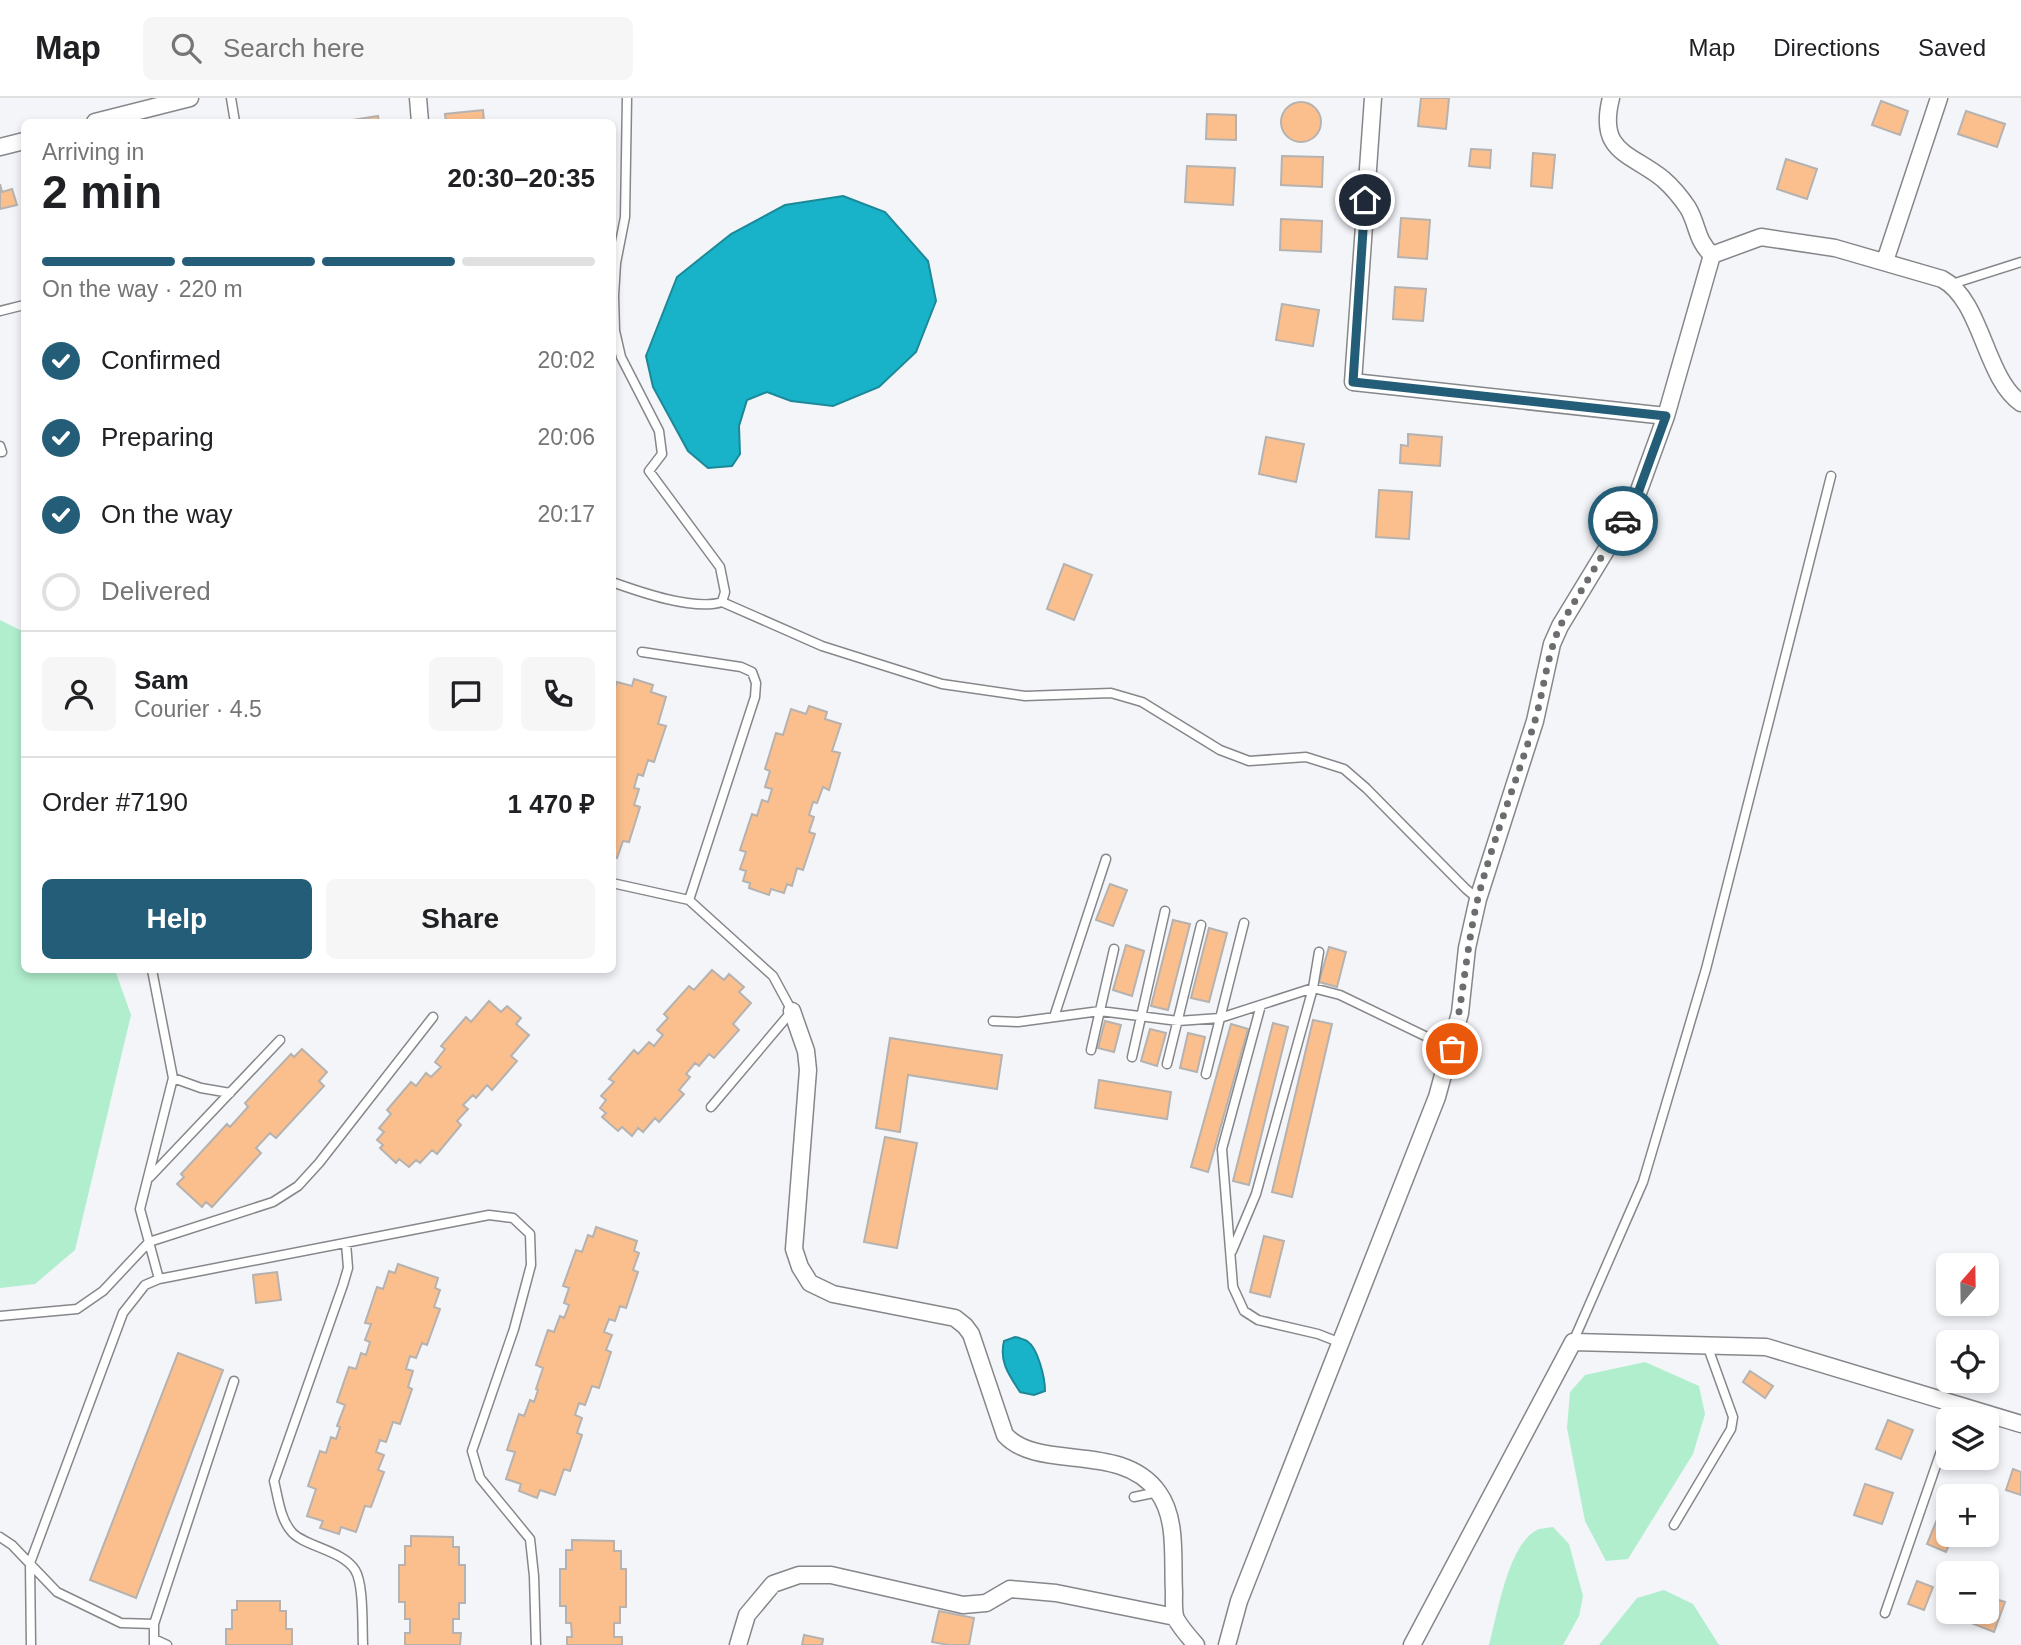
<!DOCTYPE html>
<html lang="en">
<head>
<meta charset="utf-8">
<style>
	:root { --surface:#fff; --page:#f6f6f6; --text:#202124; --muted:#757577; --line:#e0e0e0; --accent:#245d77 }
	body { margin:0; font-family:Arial,sans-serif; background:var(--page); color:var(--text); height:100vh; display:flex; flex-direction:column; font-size:26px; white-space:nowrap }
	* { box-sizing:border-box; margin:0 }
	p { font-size:23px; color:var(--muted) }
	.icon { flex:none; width:38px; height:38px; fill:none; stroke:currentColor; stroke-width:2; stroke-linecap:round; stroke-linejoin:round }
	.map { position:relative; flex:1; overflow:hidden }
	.side { position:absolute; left:21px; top:21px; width:595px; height:854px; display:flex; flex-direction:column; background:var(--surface); border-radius:10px; box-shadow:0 4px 10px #0003 }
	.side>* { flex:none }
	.needle { width:46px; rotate:20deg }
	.controls { position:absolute; left:1936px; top:1155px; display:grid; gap:14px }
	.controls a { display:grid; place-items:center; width:63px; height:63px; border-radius:10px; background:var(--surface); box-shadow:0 4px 10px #0003; font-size:35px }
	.pin { position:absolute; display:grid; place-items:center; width:60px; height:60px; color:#fff; margin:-30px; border:4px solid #fff; border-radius:50%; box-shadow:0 2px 7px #0007 }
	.courier { position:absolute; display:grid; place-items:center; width:70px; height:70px; margin:-35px; border:5px solid #245d77; border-radius:50%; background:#fff; color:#222; box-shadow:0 2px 9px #0007 }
	.headline em { font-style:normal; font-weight:700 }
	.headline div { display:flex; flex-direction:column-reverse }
	.headline { display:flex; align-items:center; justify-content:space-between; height:119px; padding:0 21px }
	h1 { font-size:46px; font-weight:700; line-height:52px }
	.bar { display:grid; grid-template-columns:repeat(4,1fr); gap:10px 7px; align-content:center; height:84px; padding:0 21px }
	.bar i { height:9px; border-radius:5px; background:var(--line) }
	.bar .active { background:var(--accent) }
	.bar p { grid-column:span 4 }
	.line { display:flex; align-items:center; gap:18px; padding:0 21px; border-top:2px solid var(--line) }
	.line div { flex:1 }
	.round { display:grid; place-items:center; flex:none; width:74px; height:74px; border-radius:10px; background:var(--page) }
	ol { padding:0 21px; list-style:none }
	li { display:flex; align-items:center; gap:21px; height:77px }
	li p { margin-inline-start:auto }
	li .icon { padding:7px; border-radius:50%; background:var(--accent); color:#fff; stroke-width:4 }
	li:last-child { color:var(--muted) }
	li i { width:38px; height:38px; border:4px solid var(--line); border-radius:50% }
	.primary-button { display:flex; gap:14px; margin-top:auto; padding:14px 21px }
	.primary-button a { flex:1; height:80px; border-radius:10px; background:var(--accent); color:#fff; font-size:28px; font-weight:700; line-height:80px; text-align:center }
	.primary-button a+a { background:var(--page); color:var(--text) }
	header { display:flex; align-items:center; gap:42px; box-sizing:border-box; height:98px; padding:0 35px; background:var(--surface); border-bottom:2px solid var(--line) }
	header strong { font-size:33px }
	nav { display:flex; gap:38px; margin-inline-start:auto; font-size:24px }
	.search { width:490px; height:63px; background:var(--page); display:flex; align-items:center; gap:18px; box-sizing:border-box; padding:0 24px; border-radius:10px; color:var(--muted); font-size:26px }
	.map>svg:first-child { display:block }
	.green { fill:#b1eecd }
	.water { fill:#19b3c9; stroke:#1c8898; stroke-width:2 }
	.building { fill:#fbbf8e; stroke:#b5b2b0; stroke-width:2 }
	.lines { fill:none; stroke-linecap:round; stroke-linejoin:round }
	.service-casing { stroke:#86878a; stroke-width:11 }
	.minor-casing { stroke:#86878a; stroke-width:19 }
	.service { stroke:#fff; stroke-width:8 }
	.minor { stroke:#fff; stroke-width:16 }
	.done { stroke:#6c6d6f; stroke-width:7; stroke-dasharray:0 12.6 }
	.route { stroke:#245d77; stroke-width:9 }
</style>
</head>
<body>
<header>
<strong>Map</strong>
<div class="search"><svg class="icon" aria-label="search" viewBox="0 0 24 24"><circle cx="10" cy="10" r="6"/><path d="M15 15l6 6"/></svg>Search here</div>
<nav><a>Map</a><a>Directions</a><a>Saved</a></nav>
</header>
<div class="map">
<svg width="2021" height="1547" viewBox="0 0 2021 1547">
	<rect width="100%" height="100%" fill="#f3f5f9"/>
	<path class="green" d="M0,522L24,534V872H115L131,917L75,1152L35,1186L0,1190Z
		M1645,1264L1699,1288L1705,1316L1693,1356L1628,1461L1606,1463L1585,1423L1567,1330L1570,1294L1585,1277Z
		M1553,1429L1569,1446L1583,1498L1579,1518L1563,1547H1489C1497,1518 1508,1446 1537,1432C1541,1430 1549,1430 1553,1429Z
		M1664,1492L1693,1506L1719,1547H1599L1637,1500Z"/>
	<path class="water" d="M843,98L885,114L928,163L936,203L916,254L879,289L833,308L791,303L767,294L747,302L739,328L740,356L732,368L708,370L688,353L653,289L646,258L677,179L731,136L785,107Z
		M1015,1239C1017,1239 1025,1242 1027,1243C1038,1250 1045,1280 1045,1293L1034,1297L1020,1294C1009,1277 999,1264 1004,1243Z"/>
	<path class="building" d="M1421,0H1449L1446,31L1418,28Z
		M1881,3L1908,13L1900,37L1872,27Z
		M1281 24a20 20 0 1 1 40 0a20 20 0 1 1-40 0Z
		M483,12L484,24H446L445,16Z
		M1966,13L2005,26L1997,49L1958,36Z
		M1207,16L1236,17V42L1206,41Z
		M378,18L379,24H340Z
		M1471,51L1491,52L1490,70L1469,68Z
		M1533,55L1555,57L1552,90L1531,88Z
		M1282,58L1323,59L1322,89L1281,87Z
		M1786,61L1817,71L1807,101L1777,91Z
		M1187,68L1235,70L1233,107L1185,104Z
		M0,86L2,94L12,91L17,107L0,111Z
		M1401,120L1430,122L1427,161L1398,159Z
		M1281,121L1322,123L1321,154L1280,152Z
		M1395,189L1426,191L1423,223L1393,221Z
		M1282,206L1319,212L1313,248L1276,242Z
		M1408,336L1442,339L1440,368L1400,365L1401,347L1408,348Z
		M1266,339L1304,346L1296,384L1259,376Z
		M1379,392L1412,394L1409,441L1376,439Z
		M1064,466L1092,477L1074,522L1047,511Z
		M634,581L653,587L651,594L666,599L658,626L666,628L654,664L648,662L643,678L638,676L634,690L639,691L634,707L640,709L629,744L623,743L617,760L612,759V597L617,584L632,588Z
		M809,608L827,614L825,621L841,626L832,653L840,655L829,692L823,689L817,705L813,704L809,717L814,719L809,734L815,736L803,772L797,770L792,788L787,786L784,795L771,791L769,797L749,790L750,785L743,783L746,773L740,771L746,754L740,752L752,716L757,718L762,702L768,704L772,691L765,689L770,673L765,671L776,635L783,637L791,611L806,616Z
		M1110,786L1127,792L1113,828L1096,822Z
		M1173,822L1190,826L1168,912L1151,908Z
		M1209,830L1227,835L1209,904L1191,900Z
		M1126,847L1144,853L1132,898L1113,892Z
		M1329,849L1346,854L1337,889L1319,884Z
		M712,872L724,882L729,876L744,889L739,894L751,905L733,926L739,932L714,960L709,956L699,968L695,965L686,976L690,979L679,992L684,996L659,1024L655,1020L643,1034L638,1030L632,1038L622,1029L618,1033L602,1019L606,1015L600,1010L606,1002L601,998L614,984L609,981L634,952L638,956L649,944L654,948L663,937L657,932L668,920L664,916L689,888L694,892Z
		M489,903L501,914L507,908L521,920L516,926L529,937L511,958L517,963L492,992L487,987L476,1000L473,997L463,1007L468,1011L457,1023L461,1027L437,1056L432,1052L420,1065L416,1062L409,1069L399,1061L396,1065L380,1050L383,1047L377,1042L384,1034L379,1030L391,1016L387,1012L411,984L416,988L426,975L431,979L441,969L435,964L445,951L441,948L466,919L471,924Z
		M1313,922L1332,926L1292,1099L1272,1094Z
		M1105,923L1121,927L1114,954L1098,950Z
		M1273,925L1288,929L1249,1087L1233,1083Z
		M1231,926L1248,931L1208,1074L1191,1069Z
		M1150,931L1166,935L1157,968L1141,963Z
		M1188,935L1205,939L1197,974L1180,970Z
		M890,940L1002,957L997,991L908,977L900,1034L876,1030Z
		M302,951L327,974L319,983L324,988L276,1040L270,1035L256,1050L261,1055L212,1109L206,1104L202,1109L177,1086L184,1079L181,1076L227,1026L230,1029L248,1009L245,1005L291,956L294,959Z
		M1099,982L1171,994L1167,1021L1095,1010Z
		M885,1039L917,1045L897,1150L864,1144Z
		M596,1129L637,1143L634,1153L639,1155L633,1172L638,1174L626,1210L620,1208L615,1223L609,1221L604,1234L612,1237L606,1252L611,1254L599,1290L592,1288L585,1307L579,1305L575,1317L582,1320L577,1335L582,1337L570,1373L564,1371L555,1397L540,1392L537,1400L519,1393L521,1386L506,1381L515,1354L507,1352L519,1316L524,1318L530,1302L534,1304L538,1292L536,1291L543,1270L536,1267L548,1232L554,1234L560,1218L564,1220L569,1207L564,1205L569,1190L563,1188L576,1152L582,1154L588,1137L593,1139Z
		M1264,1138L1284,1143L1270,1199L1250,1194Z
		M398,1166L438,1180L435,1190L440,1192L434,1209L440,1211L427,1247L422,1245L416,1260L410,1258L406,1271L413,1273L408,1289L412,1291L400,1326L393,1324L386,1344L380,1342L376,1354L384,1357L378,1372L384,1374L371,1409L365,1408L356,1434L341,1429L339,1436L320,1430L323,1423L307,1418L316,1391L308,1388L320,1353L326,1355L331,1339L336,1341L340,1329L337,1328L345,1307L337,1304L349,1269L356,1271L361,1255L366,1257L370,1244L365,1242L371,1226L365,1225L377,1189L383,1191L389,1173L395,1175Z
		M277,1174L281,1202L256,1205L253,1177Z
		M178,1255L223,1272L136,1500L90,1482Z
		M1750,1273L1773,1288L1765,1300L1743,1284Z
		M1888,1322L1913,1332L1901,1361L1876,1351Z
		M2013,1371L2021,1374V1397L2006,1392Z
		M1865,1386L1893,1395L1882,1426L1854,1417Z
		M1938,1419L1948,1423V1437H1953L1946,1454L1927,1446Z
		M411,1438L453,1439V1449H459V1467H465V1505H459V1521H453V1535H461L460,1547H405V1535H410V1521H405V1504H399V1467H405V1448H411Z
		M572,1442L614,1443V1453H621V1471H626V1509H620V1525H614V1539H622V1547H567V1539H572L571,1525H566V1508H560V1471H566V1452H572Z
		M1917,1483L1933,1489L1924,1512L1908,1506Z
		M1986,1498L2005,1504L1994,1534L1966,1523L1969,1514H1986Z
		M237,1503H280V1513H286V1531H292V1547H226V1531H232V1512H237Z
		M939,1513L974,1520L969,1547H949L932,1544Z
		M804,1537L823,1541L822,1547H802Z"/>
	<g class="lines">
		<g class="service-casing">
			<path id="service" d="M231,0L235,24
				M1952,186L2021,164
				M0,213L24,207
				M0,348L2,354
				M612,484C640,494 694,513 722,504L725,494L720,469L649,373L662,356L659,333L621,259L615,233L614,198L616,165L625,119L627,0
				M722,504L822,548L942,586L1025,598L1111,595L1142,604L1220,652L1249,663L1306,659L1344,671L1366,690L1466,791L1478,801
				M642,554L741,569L752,574L756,585L755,599L689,802L773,878L792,913L711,1009
				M612,785L689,802
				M152,872L173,980L140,1111L159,1181
				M1261,907L1222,1051L1233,1189L1244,1213L1258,1222L1318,1236L1341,1245
				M1054,919L1106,761
				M993,923L1018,924L1100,913L1178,923L1220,920L1313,890L1340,897L1452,951
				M1091,952L1114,851
				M1132,959L1165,813
				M1167,966L1201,827
				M1206,976L1244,825
				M173,980L201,990L230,995
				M150,1079L280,942
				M346,1145L348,1170L343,1187L274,1383C278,1399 280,1420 291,1433C302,1448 343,1452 355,1472C364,1486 362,1529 363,1547
				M1232,1153L1256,1096L1313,890L1319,854
				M0,1218L77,1211L103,1193L149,1144L273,1104L298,1088L319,1065L433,919
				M1573,1244L1643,1084L1706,871L1831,378
				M1952,1321L1957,1306
				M1134,1399L1158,1394
				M1674,1427L1731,1331L1733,1319L1707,1247
				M0,1439L12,1447L57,1494L121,1525L154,1526L234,1283
				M1885,1515L1948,1333
				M154,1526V1547
				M154,1541L167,1547
				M31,1547L30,1465L123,1215L145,1187L159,1181L489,1117L513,1120L530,1136L531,1167L514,1231L472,1353L480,1380L530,1441L534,1478L536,1547"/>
		</g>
		<g class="minor-casing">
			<path id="minor" d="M418,0L420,24
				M1373,0L1353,284L1666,318
				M1611,0C1597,55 1631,55 1663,81C1671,88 1682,101 1688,110C1698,127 1696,142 1712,157
				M95,24L190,0
				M0,49L24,43
				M1712,157L1761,139L1835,150L1942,181C1982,202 1985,281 2021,305
				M1885,163L1939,0
				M792,913L806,953L808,972L794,1151L800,1169L810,1185L833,1196L955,1220L965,1228L971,1236L1005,1337C1039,1374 1121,1343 1158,1394C1178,1421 1172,1462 1174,1494C1174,1502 1173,1514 1176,1521C1181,1530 1189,1539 1196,1547
				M738,1547L747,1517L773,1486L799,1477H831L963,1507L986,1505L1010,1491L1056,1495L1175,1519
				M1227,1547L1239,1503L1437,999L1460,915L1467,850L1478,801L1535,623L1552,546L1560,528L1634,406L1666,318L1712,157
				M1412,1547L1573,1244L1766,1249L2021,1326"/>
		</g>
		<use href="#service" class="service"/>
		<use href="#minor" class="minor"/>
	</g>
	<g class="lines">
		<path class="done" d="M1452,951C1463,902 1466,853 1477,804C1492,744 1516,685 1534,626C1544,593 1546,560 1560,528L1623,423"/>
		<path class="route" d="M1365,102L1353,284L1666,318L1634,406L1623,423"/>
	</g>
</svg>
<div class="controls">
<a><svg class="needle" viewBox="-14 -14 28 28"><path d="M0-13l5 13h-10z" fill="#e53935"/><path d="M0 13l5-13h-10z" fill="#757577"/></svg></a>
<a><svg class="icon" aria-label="locate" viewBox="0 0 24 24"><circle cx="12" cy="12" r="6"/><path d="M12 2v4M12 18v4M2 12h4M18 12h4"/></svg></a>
<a><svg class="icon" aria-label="layers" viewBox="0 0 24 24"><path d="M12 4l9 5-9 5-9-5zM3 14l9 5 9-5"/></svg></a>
<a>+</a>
<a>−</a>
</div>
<div class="pin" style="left:1452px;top:951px;background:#ea580c"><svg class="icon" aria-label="bag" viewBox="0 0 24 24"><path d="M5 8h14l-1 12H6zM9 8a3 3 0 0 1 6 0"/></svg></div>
<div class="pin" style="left:1365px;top:102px;background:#1f2937"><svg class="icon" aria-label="home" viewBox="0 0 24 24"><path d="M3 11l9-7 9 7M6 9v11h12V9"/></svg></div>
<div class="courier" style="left:1623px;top:423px"><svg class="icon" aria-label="car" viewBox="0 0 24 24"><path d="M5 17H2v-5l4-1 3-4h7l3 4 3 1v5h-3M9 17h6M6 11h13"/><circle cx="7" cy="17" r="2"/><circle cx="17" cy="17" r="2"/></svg></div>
<section class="side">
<div class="headline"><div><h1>2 min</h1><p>Arriving in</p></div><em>20:30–20:35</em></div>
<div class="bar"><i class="active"></i><i class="active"></i><i class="active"></i><i></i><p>On the way · 220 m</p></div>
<ol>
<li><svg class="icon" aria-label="check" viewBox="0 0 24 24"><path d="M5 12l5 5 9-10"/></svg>Confirmed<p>20:02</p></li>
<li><svg class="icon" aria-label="check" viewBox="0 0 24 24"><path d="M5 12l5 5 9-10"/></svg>Preparing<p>20:06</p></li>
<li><svg class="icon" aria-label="check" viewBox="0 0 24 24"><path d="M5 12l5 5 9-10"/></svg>On the way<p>20:17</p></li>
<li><i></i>Delivered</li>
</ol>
<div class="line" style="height:126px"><a class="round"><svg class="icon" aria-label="person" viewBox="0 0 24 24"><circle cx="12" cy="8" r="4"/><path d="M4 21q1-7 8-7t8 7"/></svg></a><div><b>Sam</b><p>Courier · 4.5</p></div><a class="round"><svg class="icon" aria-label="chat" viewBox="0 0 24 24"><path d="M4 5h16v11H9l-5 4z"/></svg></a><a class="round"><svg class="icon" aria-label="phone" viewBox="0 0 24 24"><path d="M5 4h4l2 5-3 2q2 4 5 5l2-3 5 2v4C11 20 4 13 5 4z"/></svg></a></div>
<div class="line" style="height:91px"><div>Order #7190</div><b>1 470 ₽</b></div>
<div class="primary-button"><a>Help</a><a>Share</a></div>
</section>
</div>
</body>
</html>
